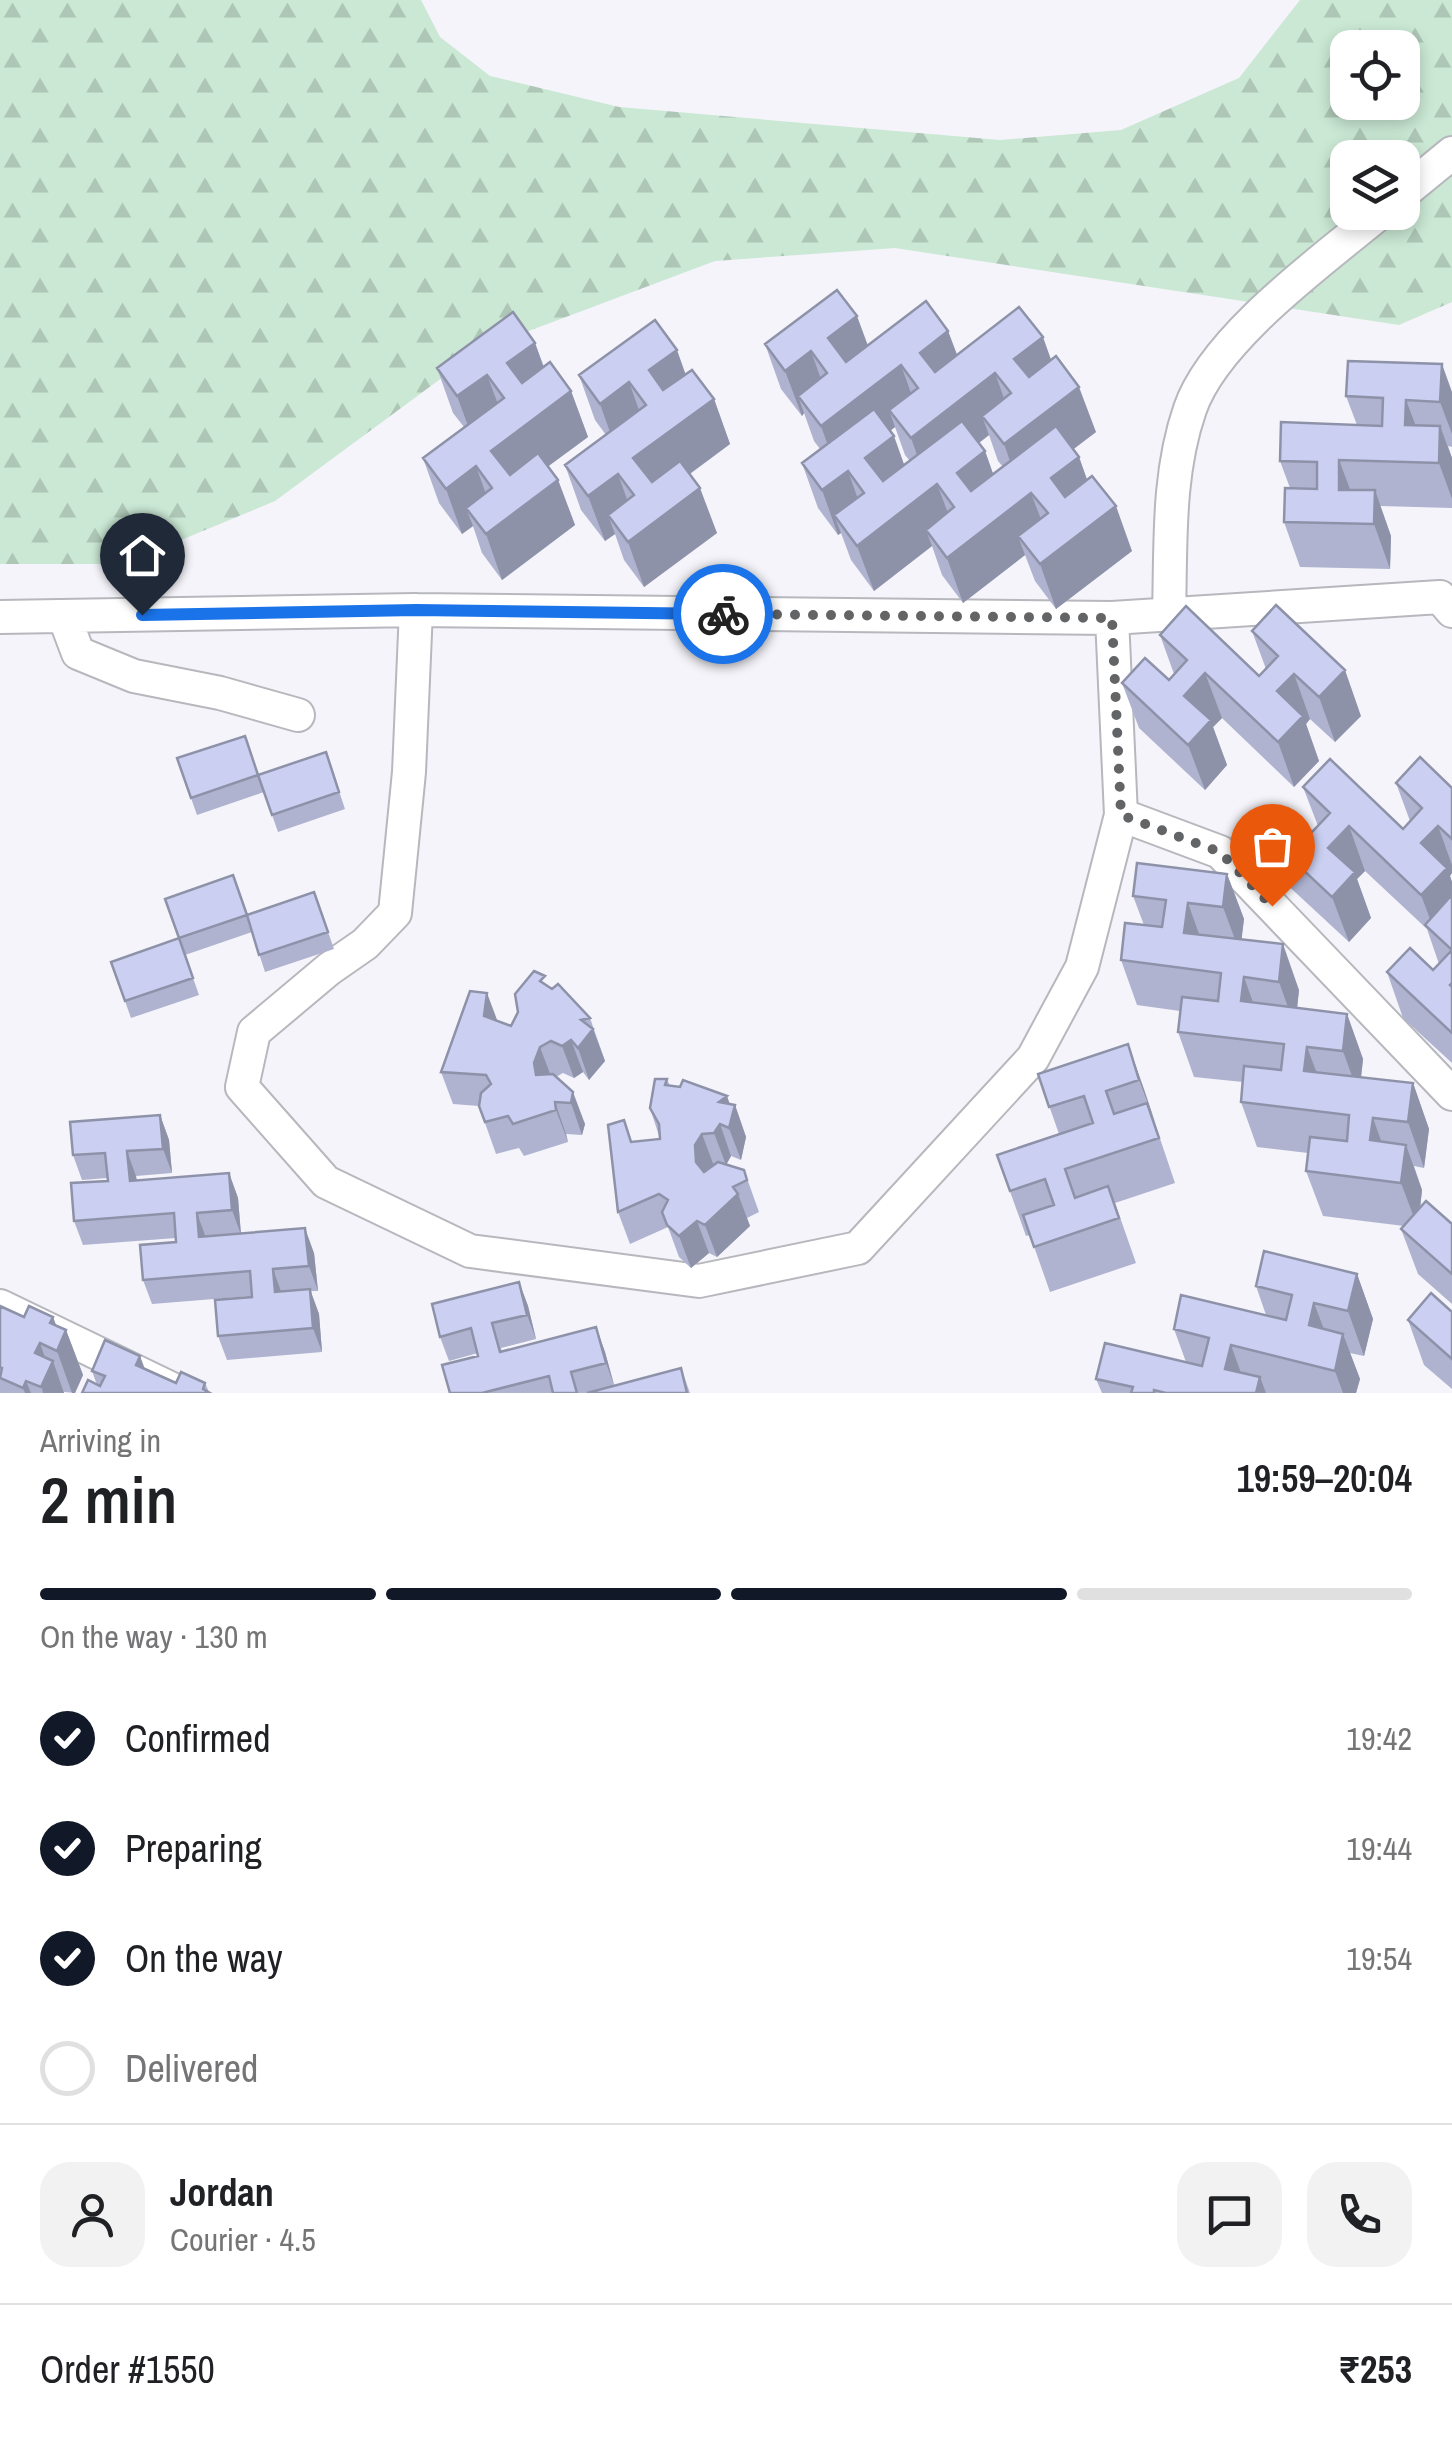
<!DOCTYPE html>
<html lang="en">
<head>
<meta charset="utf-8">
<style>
	:root { --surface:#fff; --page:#f2f2f2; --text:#202124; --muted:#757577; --line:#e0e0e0; --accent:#111827 }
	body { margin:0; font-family:"Archivo Narrow",sans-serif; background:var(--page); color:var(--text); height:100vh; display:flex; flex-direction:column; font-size:38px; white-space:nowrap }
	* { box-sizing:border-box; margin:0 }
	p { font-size:32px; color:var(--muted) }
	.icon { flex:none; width:55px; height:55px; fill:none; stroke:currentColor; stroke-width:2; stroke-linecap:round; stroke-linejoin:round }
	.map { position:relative; height:1393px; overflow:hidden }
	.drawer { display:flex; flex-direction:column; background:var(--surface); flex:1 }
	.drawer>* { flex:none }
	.tools { position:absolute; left:1330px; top:30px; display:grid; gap:20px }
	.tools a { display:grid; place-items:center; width:90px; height:90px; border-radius:20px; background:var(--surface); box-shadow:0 5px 15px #0003; font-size:50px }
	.pin { position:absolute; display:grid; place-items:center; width:85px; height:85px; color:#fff; margin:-102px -42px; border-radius:50% 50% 50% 0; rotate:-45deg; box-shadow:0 0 10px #0007 }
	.pin .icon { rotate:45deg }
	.courier { position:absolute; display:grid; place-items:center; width:100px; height:100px; margin:-50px; border:8px solid #1a73e8; border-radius:50%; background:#fff; color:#222; box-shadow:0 2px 12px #0007 }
	.overview em { font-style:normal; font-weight:600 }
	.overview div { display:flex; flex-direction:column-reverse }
	.overview { display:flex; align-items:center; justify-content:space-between; height:170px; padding:0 40px }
	h1 { font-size:65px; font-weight:600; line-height:75px }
	.bar { display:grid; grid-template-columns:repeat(4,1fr); gap:15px 10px; align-content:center; height:120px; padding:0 40px }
	.bar i { height:12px; border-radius:8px; background:var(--line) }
	.bar .selected { background:var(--accent) }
	.bar p { grid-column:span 4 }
	.line { display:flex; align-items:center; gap:25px; padding:0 40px; border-top:2px solid var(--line) }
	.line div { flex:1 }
	.round { display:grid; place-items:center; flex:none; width:105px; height:105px; border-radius:30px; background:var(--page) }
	ol { padding:0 40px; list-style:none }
	li { display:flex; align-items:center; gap:30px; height:110px }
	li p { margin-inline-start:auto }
	li .icon { padding:10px; border-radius:50%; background:var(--accent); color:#fff; stroke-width:4 }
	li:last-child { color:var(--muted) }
	li i { width:55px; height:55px; border:5px solid var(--line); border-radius:50% }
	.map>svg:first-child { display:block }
	.forest { fill:url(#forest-firs); fill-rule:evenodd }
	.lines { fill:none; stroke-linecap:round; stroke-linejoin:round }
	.minor-casing { stroke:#b7b8bd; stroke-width:36 }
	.minor { stroke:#fff; stroke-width:32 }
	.wall { fill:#afb3d0; fill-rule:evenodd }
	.shaded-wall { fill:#8e92a9 }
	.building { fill:#cbd0f2; stroke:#8e92a9; stroke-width:2.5 }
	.done { stroke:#636466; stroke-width:10; stroke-dasharray:0 18 }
	.route { stroke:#1a73e8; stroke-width:12 }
</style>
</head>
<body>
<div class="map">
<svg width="1452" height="1393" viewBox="0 0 1452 1393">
	<defs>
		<pattern id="forest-firs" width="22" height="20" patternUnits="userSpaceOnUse" patternTransform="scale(2.5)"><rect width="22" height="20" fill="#cae8d4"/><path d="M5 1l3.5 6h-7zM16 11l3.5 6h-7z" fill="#adc6b5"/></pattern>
	</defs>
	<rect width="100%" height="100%" fill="#f4f4fa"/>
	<path class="forest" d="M0,0H421L440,37L490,76L619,107L1000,140L1121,130L1239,78L1300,0H1452V302L1399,325L895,248L715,261L481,349L275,501L123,564H0ZM1348,48H1402V102H1348ZM1348,158H1402V212H1348Z"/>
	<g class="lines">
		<g class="minor-casing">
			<path id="minor" d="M1402,194L1452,153
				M416,610L409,772L395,913L365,944L329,969L254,1032L242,1087L326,1182L470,1251L699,1281L858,1248L1033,1058L1082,967L1121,815L1112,618
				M1169,614C1171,546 1167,475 1190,409C1214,338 1323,260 1381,212
				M64,616L78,653L134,676L220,693L298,715
				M0,617L416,610L1112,618L1440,597L1452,611
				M1121,815L1220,852L1452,1094
				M0,1306L180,1393"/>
		</g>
		<use href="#minor" class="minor"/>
	</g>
	<path class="wall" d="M948,331L957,355L1051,360L1096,432L1073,449L1079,457L1087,480L1132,551L1056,609L1035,581L1025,555L963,603L942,575L932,546L874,591L851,560L841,533L838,535L818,508L802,463L820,449L814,441L804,413L802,416L781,389L765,344L868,346ZM895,427L905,455L910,461L904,465L890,431ZM989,435L998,461L1003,467L993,474L985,451L979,443Z
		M535,343L544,367L571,391L588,437L548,466L558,480L575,525L502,580L482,553L473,526L462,534L439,503L423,458L464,427L453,413L437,368Z
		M686,374L714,399L730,444L690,474L717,533L644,587L624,560L615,534L605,541L581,510L565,465L606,435L595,420L579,375Z
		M1452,392V447L1448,446L1452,458V508L1380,506L1391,536L1390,569L1300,567L1284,522L1290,488L1280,461L1357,425L1346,396Z
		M1252,631L1361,716L1335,742L1310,719L1306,724L1319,761L1294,787L1222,718L1213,727L1227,765L1205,790L1139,728L1122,683L1169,680L1174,674L1160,635L1259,676L1266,669Z
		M326,752L345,809L278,832L264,792L197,815L191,798Z
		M1396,783L1452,788V873L1450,876L1452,882V1063L1403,1018L1387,972L1433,970L1439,964L1427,929L1365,871L1357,879L1371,918L1349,942L1282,880L1266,835L1312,832L1318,826L1303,787L1403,829L1410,821Z
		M1227,874L1244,919L1241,940L1299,990L1297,1008L1347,1014L1363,1059L1361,1077L1413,1083L1429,1129L1424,1168L1414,1166L1422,1190L1420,1208L1452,1224V1304L1418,1274L1401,1229L1404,1226L1323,1216L1306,1171L1308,1153L1257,1147L1241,1102L1243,1082L1194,1077L1178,1032L1180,1011L1137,1005L1121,960L1144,925L1133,896Z
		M314,892L334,949L265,972L252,932L185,955L165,899L247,915Z
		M179,938L199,995L131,1018L111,962Z
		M548,986L590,1018L605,1061L589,1080L583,1072L574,1078L563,1073L556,1077L585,1124L582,1135L566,1134L568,1142L524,1156L519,1148L496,1154L479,1106L453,1104L441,1072L498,1021L511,1026Z
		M1128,1044L1175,1183L1115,1203L1136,1263L1050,1292L1030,1235L1026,1236L997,1155L1059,1134L1038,1074Z
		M667,1079L670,1086L735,1105L746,1137L741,1160L731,1156L726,1165L744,1170L759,1212L747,1218L750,1226L717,1257L709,1253L691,1268L679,1257L668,1227L630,1244L618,1212L632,1142L660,1139L650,1108Z
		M160,1115L169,1140L172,1173L136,1176L137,1180L229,1173L238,1198L241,1234L314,1253L318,1291H310L319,1314L322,1352L227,1360L218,1336L251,1296L152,1304L143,1280L176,1242V1238L83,1245L74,1221L108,1181L107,1178L82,1180L73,1155Z
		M1357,1274L1373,1319L1364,1356L1350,1353L1360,1379L1356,1393H1102L1096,1379L1186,1362L1174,1329L1266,1315L1256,1286Z
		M519,1282L528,1306L536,1339L501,1348L502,1352L596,1327L605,1352L614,1386L681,1368L690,1393H450L478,1356V1353L449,1361L440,1337Z
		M0,1306L24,1317L66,1330L83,1375L75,1393L64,1392V1393H0Z
		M1452,1312V1389L1424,1365L1408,1320Z
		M145,1370L176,1383H205L209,1392L82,1393L97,1385L92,1371Z"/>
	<path class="shaded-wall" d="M857,316L874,362L845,383L828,338Z
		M948,331L965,376L936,398L920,353Z
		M1043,337L1059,382L1031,404L1014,359Z
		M535,343L551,388L524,408L507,363Z
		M677,350L693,395L665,415L649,370Z
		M811,351L827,396H798L804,413L802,416L785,371Z
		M1442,364L1452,392V434L1440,402Z
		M901,365L917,410H889L895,427L837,471L821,426Z
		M995,373L1011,418L982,416L989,435L927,483L911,438Z
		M487,375L504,420L474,442L457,396Z
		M629,382L645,427L616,449L600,404Z
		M1079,387L1096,432L1020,490L1004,444Z
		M571,391L588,437L508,496L491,451Z
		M714,399L730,444L650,503L633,458Z
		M1406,400L1423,445L1405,425Z
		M1440,426L1452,458V499L1439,463Z
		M894,436L910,481L881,503L865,458Z
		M985,451L1001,496L973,518L957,473Z
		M1079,457L1095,502L1067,523L1051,478Z
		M1339,460L1356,505L1339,490Z
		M476,466L492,511L466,508L473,526L462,534L446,489Z
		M848,471L864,516L834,515L841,533L838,535L822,490Z
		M618,474L634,519L608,515L615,534L605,541L588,496Z
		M558,480L575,525L502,580L486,534Z
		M937,484L954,529L926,530L932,546L874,591L857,546Z
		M700,488L717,533L644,587L628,542Z
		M1375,490L1391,536L1390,569L1374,524Z
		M1031,493L1048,538L1018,536L1025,555L963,603L947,558Z
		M1116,506L1132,551L1056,609L1040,564Z
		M1345,670L1361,716L1335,742L1319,697Z
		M1205,673L1222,718L1213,727L1227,765L1205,790L1188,745L1184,696Z
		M1294,674L1310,719L1306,724L1319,761L1294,787L1278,742L1277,691Z
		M1349,826L1365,871L1357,879L1371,918L1349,942L1332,897L1328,848Z
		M1438,826L1452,865V873L1450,876L1452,882V925L1436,935L1421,895V843Z
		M1227,874L1244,919L1240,953L1223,907Z
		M1188,903L1204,948L1184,933Z
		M1283,944L1299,990L1295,1027L1279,982Z
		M1244,977L1260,1022L1241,1001Z
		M487,993L499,1025L484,1016Z
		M1347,1014L1363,1059L1359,1096L1343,1051Z
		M593,1029L605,1061L589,1080L578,1048Z
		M571,1040L583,1072L574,1078L562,1046Z
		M1128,1044L1144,1089L1156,1125L1139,1080Z
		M540,1047L552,1079L536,1075L534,1063Z
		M1307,1047L1324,1092L1304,1071Z
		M1413,1083L1429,1129L1424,1168L1408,1122Z
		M573,1092L585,1124L582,1135L571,1103Z
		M727,1096L733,1113L735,1105L746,1137L741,1160L719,1102Z
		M555,1102L566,1134L568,1142L556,1110Z
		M160,1115L169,1140L172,1173L163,1149Z
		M1373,1118L1389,1163L1370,1140Z
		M720,1124L731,1156L726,1165L714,1133Z
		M702,1134L714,1166L706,1177L696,1162L695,1145Z
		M1406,1145L1422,1190L1418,1228L1401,1183Z
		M127,1151L136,1176L139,1205L130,1181Z
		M229,1173L238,1198L241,1235L232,1210Z
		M738,1194L750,1226L717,1257L705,1225Z
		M197,1213L206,1238L199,1237Z
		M697,1221L709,1253L691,1268L679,1236Z
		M305,1228L314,1253L318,1291L309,1266Z
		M273,1269L282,1294L275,1292Z
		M1357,1274L1373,1319L1364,1356L1348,1311Z
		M519,1282L528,1306L536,1339L527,1315Z
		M310,1289L319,1314L322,1352L313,1328Z
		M1314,1303L1331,1348L1325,1371L1309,1325Z
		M53,1317L62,1340L66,1330L83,1375L75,1393H72L57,1351L50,1323Z
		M596,1327L605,1352L615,1388L606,1363Z
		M1343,1334L1360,1379L1356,1393H1343L1335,1371Z
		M40,1343L49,1369L53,1361L64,1393H43L35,1353Z
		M1231,1345L1247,1390L1225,1369Z
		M140,1356L154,1393L136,1365Z
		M1260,1377L1266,1393H1256Z
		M26,1381L31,1393H25L23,1388Z"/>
	<path class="building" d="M837,290L857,316L828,338L846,362L926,301L948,331L920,353L935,372L1019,307L1043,337L1014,359L1029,377L1056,356L1079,387L1004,444L982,416L1011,393L995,373L911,438L889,410L918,388L901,365L821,426L798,396L827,373L811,351L785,371L765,344Z
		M513,312L535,343L507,363L522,383L550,362L571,391L491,451L510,475L538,453L558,480L486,534L466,508L492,488L476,466L446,489L423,458L504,398L487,375L457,396L437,368Z
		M655,320L677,350L649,370L663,390L692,370L714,399L633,458L652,482L680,461L700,488L628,542L608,515L634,495L618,474L588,496L565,465L646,405L629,382L600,404L579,375Z
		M1348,361L1442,364L1440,402L1406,400L1405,425L1440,426L1439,463L1339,460V490H1375L1374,524L1284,522L1285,488L1317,489V462L1280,461L1281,422L1382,426L1383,398L1346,396Z
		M874,409L894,436L865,458L883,481L962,421L985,451L957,473L971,491L1056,426L1079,457L1051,478L1065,497L1092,476L1116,506L1040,564L1018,536L1048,513L1031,493L947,558L926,530L954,507L937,484L857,546L834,515L864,493L848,471L822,490L802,463Z
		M1276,605L1345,670L1319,697L1294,674L1277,691L1303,716L1278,742L1205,673L1184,696L1211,720L1188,745L1122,683L1145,658L1169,680L1187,660L1160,635L1186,606L1259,676L1278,656L1252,631Z
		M245,736L258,775L191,798L177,758Z
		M326,752L339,792L272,815L258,775Z
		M1420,757L1452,788V839L1438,826L1421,843L1447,868L1421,895L1349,826L1328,848L1355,872L1332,897L1266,835L1288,810L1312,832L1330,813L1303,787L1330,759L1403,829L1422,808L1396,783Z
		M1137,863L1227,874L1223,907L1188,903L1184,933L1283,944L1279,982L1244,977L1241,1001L1347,1014L1343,1051L1307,1047L1304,1071L1413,1083L1408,1122L1373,1118L1370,1140L1406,1145L1401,1183L1306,1171L1310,1137L1347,1141L1349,1115L1241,1102L1244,1066L1281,1070L1284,1044L1178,1032L1182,997L1218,1001L1221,973L1121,960L1125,923L1162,927L1166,900L1133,896Z
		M233,875L247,915L179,938L165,899Z
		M314,892L328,932L259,955L247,915Z
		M1450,897L1452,898V950L1425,925Z
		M179,938L193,978L125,1001L111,962Z
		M1410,948L1433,970L1452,950V983L1450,985L1452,987V1033L1387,972Z
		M534,971L545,976L540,981L552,989L558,984L590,1018L581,1020L593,1029L578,1048L571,1040L562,1046L551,1041L540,1047L534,1063L536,1075L553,1074L573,1092L571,1103L555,1102L556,1110L513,1124L508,1116L485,1122L479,1106L481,1093L491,1084L486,1075L441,1072L470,991L487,993L484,1016L511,1026L518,1012L515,994Z
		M1128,1044L1139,1080L1106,1091L1114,1114L1147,1103L1159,1138L1065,1169L1075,1198L1108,1186L1119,1218L1034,1247L1023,1215L1054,1205L1045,1179L1010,1191L997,1155L1093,1123L1084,1096L1049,1107L1038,1074Z
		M655,1079H667L665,1085L680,1087L683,1080L727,1096L719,1102L735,1105L729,1128L720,1124L714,1133L702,1134L695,1145L696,1162L704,1172L718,1162L744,1170L747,1180L733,1187L738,1194L705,1225L697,1221L679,1236L667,1225L662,1212L668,1200L659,1194L618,1212L608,1125L624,1120L631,1142L660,1139L659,1124L650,1108Z
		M160,1115L163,1149L127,1151L130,1181L229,1173L232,1210L197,1213L199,1237L305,1228L309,1266L273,1269L275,1292L310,1289L313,1328L218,1336L215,1300L252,1297L250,1271L143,1280L140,1245L176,1242L174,1213L74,1221L71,1183L108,1181L105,1153L73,1155L70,1122Z
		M1426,1201L1452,1224V1274L1401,1229Z
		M1264,1251L1357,1274L1348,1311L1314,1303L1309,1325L1343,1334L1335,1371L1231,1345L1225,1369L1260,1377L1256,1393H1166L1154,1390V1393H1131L1133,1387L1096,1379L1105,1343L1202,1366L1209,1338L1174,1329L1181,1295L1286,1320L1292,1295L1256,1286Z
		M519,1282L527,1315L492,1323L500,1352L596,1327L606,1363L571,1372L577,1393H553L549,1376L482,1393H450L442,1365L478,1356L471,1328L440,1337L432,1304Z
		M1431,1293L1452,1312V1359L1408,1320Z
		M0,1306L24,1317L29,1306L53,1317L50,1323L66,1330L57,1351L40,1343L35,1353L53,1361L41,1387L26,1381L23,1388L0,1378L2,1368L0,1367Z
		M105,1340L140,1356L136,1365L176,1383L181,1372L205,1383L203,1389L210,1393H82L88,1380L100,1386L105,1376L92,1371Z
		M681,1368L687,1393H587Z"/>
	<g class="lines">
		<path class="done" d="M723,614L1112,618L1121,815L1220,852L1272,906"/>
		<path class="route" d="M142,615L416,610L723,614"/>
	</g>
</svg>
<div class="tools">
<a><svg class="icon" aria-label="locate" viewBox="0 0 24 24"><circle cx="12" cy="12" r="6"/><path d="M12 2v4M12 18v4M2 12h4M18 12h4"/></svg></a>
<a><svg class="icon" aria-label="layers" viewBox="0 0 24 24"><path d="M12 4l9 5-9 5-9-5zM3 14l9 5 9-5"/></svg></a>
</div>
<div class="pin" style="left:1272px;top:906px;background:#ea580c"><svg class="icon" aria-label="bag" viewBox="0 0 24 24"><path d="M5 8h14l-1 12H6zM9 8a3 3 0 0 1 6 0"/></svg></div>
<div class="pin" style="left:142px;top:615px;background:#1f2937"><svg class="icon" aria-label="home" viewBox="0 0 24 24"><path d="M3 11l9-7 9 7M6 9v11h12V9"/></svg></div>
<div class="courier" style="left:723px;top:614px"><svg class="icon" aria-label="bike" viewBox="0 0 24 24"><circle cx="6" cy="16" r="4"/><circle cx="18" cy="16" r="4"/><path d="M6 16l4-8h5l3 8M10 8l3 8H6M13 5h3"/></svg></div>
</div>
<section class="drawer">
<div class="overview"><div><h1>2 min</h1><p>Arriving in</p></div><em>19:59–20:04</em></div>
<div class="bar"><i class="selected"></i><i class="selected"></i><i class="selected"></i><i></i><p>On the way · 130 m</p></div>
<ol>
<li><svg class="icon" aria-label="check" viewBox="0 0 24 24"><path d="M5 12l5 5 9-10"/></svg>Confirmed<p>19:42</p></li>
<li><svg class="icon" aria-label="check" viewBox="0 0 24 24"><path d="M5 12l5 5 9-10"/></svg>Preparing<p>19:44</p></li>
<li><svg class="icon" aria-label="check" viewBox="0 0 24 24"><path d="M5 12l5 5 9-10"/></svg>On the way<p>19:54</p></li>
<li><i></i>Delivered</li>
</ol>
<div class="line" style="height:180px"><a class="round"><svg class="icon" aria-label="person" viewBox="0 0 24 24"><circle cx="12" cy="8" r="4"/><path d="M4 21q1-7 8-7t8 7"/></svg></a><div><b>Jordan</b><p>Courier · 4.5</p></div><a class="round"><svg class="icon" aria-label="chat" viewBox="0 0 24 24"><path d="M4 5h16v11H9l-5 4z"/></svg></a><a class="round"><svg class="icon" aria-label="phone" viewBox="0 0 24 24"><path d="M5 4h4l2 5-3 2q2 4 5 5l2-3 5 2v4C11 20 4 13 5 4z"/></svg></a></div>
<div class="line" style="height:130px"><div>Order #1550</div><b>₹253</b></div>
</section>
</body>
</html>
